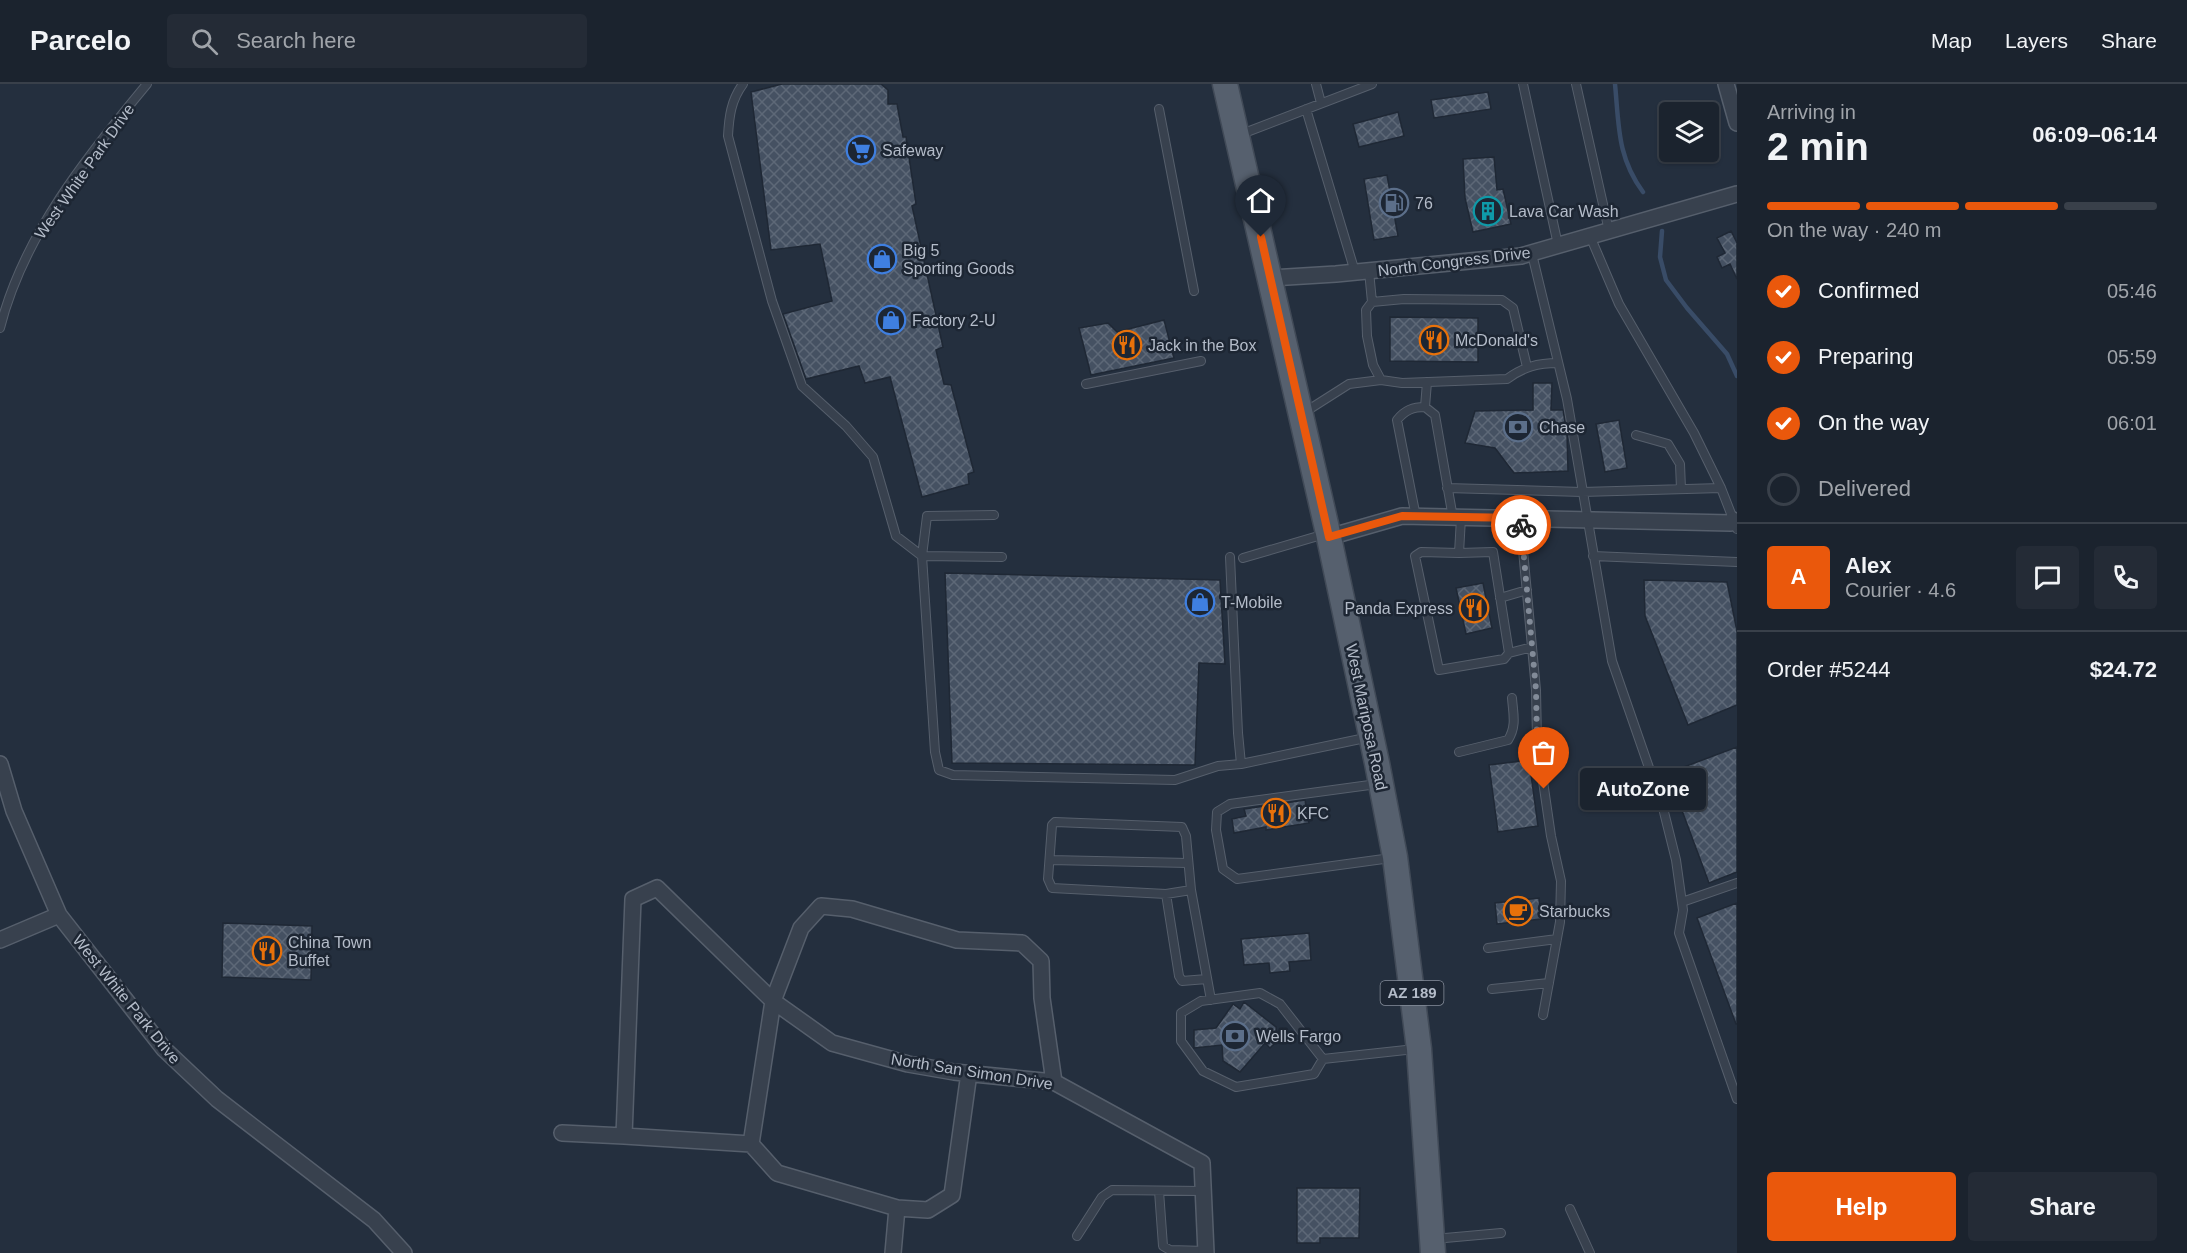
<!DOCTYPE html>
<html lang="en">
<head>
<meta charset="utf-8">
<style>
	:root { --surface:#1b232e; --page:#242b36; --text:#f1f3f6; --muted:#a0a4aa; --line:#39404a; --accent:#ea580c }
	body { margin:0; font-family:Arial,sans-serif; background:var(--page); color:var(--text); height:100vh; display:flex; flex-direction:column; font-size:22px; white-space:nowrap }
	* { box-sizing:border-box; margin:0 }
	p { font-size:20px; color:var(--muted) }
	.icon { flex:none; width:33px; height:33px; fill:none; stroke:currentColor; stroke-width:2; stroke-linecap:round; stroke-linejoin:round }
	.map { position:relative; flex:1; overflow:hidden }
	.details { display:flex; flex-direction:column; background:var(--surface); width:450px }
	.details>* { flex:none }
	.controls { position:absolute; left:1659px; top:18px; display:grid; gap:12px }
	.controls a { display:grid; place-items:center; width:60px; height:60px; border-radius:6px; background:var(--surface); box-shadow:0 2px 4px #0004,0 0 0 2px var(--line); font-size:30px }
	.pin { position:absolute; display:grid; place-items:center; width:51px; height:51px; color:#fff; margin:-62px -26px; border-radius:50% 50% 50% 0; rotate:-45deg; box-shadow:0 0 6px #0007 }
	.pin .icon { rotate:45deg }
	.courier { position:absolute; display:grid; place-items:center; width:60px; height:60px; margin:-30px; border:4px solid #ea580c; border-radius:50%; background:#fff; color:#222; box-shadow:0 2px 8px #0007 }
	.bubble { position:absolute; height:42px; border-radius:6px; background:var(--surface); box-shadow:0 2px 4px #0004,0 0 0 2px var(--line); font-size:20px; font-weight:600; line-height:42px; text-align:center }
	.overview em { font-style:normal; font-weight:600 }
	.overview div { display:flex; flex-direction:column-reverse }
	.overview { display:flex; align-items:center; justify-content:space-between; height:102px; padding:0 30px }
	h1 { font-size:39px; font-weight:600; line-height:45px }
	.bar { display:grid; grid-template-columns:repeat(4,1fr); gap:9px 6px; align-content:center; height:72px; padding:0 30px }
	.bar i { height:8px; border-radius:4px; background:var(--line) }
	.bar .active { background:var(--accent) }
	.bar p { grid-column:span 4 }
	.line { display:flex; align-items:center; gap:15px; padding:0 30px; border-top:2px solid var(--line) }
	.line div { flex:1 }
	.round { display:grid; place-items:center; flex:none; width:63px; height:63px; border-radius:6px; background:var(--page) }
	ol { padding:0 30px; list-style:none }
	li { display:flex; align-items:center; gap:18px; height:66px }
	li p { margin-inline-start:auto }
	li .icon { padding:6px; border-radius:50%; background:var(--accent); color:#fff; stroke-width:4 }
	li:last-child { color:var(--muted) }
	li i { width:33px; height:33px; border:3px solid var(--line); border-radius:50% }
	.button { display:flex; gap:12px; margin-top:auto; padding:12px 30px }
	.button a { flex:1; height:69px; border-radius:6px; background:var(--accent); color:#fff; font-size:24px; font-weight:600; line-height:69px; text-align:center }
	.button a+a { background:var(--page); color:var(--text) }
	header { display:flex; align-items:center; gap:36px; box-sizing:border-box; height:84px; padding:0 30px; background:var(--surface); border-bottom:2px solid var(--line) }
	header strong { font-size:28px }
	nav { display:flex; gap:33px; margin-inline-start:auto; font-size:21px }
	.search { width:420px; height:54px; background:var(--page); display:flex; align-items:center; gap:15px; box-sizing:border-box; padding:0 21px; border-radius:6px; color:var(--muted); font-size:22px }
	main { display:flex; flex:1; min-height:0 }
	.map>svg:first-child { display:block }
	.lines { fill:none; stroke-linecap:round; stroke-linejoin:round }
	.stream { stroke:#394c67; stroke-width:4.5 }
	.building { fill:url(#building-cross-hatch); stroke:#1f2835; stroke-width:1.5 }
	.service-casing { stroke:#565f6c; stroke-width:10 }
	.minor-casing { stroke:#565f6c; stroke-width:18 }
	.primary-casing { stroke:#414a57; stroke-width:27 }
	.service { stroke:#38414e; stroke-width:8 }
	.minor { stroke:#38414e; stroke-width:15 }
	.primary { stroke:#56606e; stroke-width:24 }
	.done { stroke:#828b98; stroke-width:6; stroke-dasharray:0 10.8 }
	.route { stroke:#ea580c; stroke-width:8 }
	.labels { text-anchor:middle; stroke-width:5; stroke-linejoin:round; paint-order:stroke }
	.shield { fill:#1d2633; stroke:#878f9c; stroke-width:1.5 }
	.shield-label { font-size:15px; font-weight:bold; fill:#b4bcc9 }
	.poi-label { font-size:16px; fill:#b4bcc9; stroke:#1d2633; text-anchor:start }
	.street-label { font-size:16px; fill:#b4bcc9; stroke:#1d2633 }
</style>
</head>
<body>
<header>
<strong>Parcelo</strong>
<div class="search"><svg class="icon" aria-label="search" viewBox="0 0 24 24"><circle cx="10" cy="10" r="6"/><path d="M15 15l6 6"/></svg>Search here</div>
<nav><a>Map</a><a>Layers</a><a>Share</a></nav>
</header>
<main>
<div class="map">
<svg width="1737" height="1169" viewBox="0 0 1737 1169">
	<defs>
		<pattern id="building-cross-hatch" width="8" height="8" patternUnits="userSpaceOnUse" patternTransform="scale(1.5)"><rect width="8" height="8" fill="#455162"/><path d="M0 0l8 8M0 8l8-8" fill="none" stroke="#5d6877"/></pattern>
	</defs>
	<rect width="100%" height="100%" fill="#242f3e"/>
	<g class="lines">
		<path class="stream" d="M1615,0C1619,41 1617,73 1643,108
			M1662,147L1660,173L1666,196L1687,224L1727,270L1737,292"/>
	</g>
	<path class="building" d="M782,0H881L888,6V20H897L903,53H906L916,120L912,122L943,263L936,266L944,300L951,301L974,388L968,390L969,400L922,413L890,293L865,299L859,282L806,295L783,230L832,217L820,160L771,166L751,8Z
		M1488,8L1491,25L1434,34L1431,16Z
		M1398,28L1404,52L1359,63L1353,40Z
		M1494,73L1497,106L1503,105L1511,140L1473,148L1465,114L1463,75Z
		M1387,91L1398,152L1374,156L1364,95Z
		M1731,147L1737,159V195L1730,180L1722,184L1717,173L1725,169L1717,154Z
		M1390,233L1478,234V278L1390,277Z
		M1164,236L1174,274L1091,291L1079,244L1108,239L1117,248Z
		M1533,299H1552L1551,326H1563L1567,350L1568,387L1514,389L1495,364L1465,359L1475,327L1533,326Z
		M1619,336L1627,384L1605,388L1596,340Z
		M945,489L1220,496L1225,580L1199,579L1195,681L952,679Z
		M1644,496L1727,498L1737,547V621L1688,641L1645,532Z
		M1483,499L1492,544L1466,550L1456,504Z
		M1737,663V788L1709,799L1668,689Z
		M1529,676L1538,742L1498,748L1489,681Z
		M1305,716L1309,739L1266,746V743L1234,749L1232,735L1246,732L1244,725Z
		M1539,814L1541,835L1497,840L1495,819Z
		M1737,819V940H1736L1697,834Z
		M223,839L312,842L311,896L222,893Z
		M1309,849L1311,876L1289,878L1290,887L1270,889L1269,879L1244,881L1241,855Z
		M1244,918L1276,943L1277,957L1270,964L1265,959L1240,988L1223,977L1222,961L1194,964V946L1216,944L1233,920L1240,925Z
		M1297,1104H1360L1359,1154H1320V1159H1297Z"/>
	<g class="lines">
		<g class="service-casing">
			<path id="service" d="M743,0C731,16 729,33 728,52L772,217L802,302L846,342L873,373L896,452L922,472L927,432L994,431
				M1316,0L1321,19
				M1523,0L1558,161
				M1576,0L1609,147
				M1159,25L1194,207
				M1306,25L1355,188
				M1239,51L1372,0
				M1590,152L1619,220L1694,349L1721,404L1737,445
				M1532,170L1567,315L1612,577L1663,724L1676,776L1683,826L1679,849L1737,1015
				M1369,187L1372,218L1366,226L1367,252L1373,281L1381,296L1402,299L1507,295C1523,283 1538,279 1558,279
				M1372,218L1404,215L1502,216L1513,224L1527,283
				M0,244C23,152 87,72 147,0
				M1086,300L1201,277
				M1425,323L1427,298
				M1305,328L1349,300L1381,296
				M1636,351L1668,360L1680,380L1681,405
				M1447,404L1582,408L1721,404
				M1416,433L1397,336C1405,326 1413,323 1425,323L1435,331L1453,434
				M1520,434L1536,606L1537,656L1551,752L1561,797L1560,838L1543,931
				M1459,469L1421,468L1415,472L1439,586L1504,575L1509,569L1493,468L1459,469L1461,434
				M1593,472L1737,478
				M1002,473L922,472L935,668L939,686L953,691L1175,696L1218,682L1241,680
				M1230,473L1238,649L1241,680L1370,653
				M1243,474L1325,450
				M1500,514L1527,506
				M1509,569L1532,563
				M1459,668L1508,656C1517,642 1513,629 1512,614
				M1377,700L1230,720L1217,728L1216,746L1223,785L1237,795L1391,774
				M1050,776L1188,779
				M1191,806L1166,810L1052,804L1048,795L1052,741L1055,738L1182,743L1186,752L1191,806L1211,916
				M1166,810L1179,892L1182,897L1207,895
				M1682,818L1737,799
				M1488,864L1557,855
				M1492,905L1549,899
				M1323,975L1314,990L1236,1003L1203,987L1181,957V929L1201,917L1260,909L1280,920L1323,975L1415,965
				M1159,1107L1163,1162L1170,1166L1206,1167
				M1570,1125L1590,1169
				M1077,1152L1102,1113L1112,1106L1203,1107
				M1434,1155L1501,1149"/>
		</g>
		<g class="minor-casing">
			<path id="minor" d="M1726,0L1737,39
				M1271,194L1336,190L1521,172L1737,110
				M1329,453L1402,432L1731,439L1733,436
				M0,680L14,727L59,831L164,965L217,1015L374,1136L404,1169
				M0,856L59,831
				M562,1049L624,1052
				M751,1060L624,1052L633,815L657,804L773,917L801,844L821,822L852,825L957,856L1022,859L1041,877L1042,914L1054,998
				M751,1060L773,917L832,959L908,980L954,988L1054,998L1202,1079L1206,1169
				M751,1060L777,1089L897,1124L928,1126L952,1111L969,989
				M893,1169L897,1124"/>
		</g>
		<g class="primary-casing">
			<path id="primary" d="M1225,0L1328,449L1377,679L1395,773L1419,965L1433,1169"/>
		</g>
		<use href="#service" class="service"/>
		<use href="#minor" class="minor"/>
		<use href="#primary" class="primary"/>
	</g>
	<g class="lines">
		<path class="done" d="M1521,441L1536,606L1537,656L1544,705"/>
		<path class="route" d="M1261,153L1329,453L1402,432L1520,434L1521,441"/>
	</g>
	<defs>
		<g id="supermarket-ring" transform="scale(1.5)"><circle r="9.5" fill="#1d2633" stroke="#3f7fe0" stroke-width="1.5"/><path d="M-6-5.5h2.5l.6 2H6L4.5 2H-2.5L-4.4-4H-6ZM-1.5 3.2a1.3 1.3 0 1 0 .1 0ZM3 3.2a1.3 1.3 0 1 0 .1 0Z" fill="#3f7fe0"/></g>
		<g id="fuel-ring" transform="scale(1.5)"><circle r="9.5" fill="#1d2633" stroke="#5c6f8a" stroke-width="1.5"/><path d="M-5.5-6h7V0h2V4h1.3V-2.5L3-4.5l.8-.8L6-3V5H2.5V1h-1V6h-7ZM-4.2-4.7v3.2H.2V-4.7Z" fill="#5c6f8a"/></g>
		<g id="building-ring" transform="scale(1.5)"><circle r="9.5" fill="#1d2633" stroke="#0f9aa8" stroke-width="1.5"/><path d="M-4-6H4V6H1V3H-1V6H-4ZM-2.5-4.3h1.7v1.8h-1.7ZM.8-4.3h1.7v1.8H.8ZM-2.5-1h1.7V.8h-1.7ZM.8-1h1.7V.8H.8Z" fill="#0f9aa8"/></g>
		<g id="shop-ring" transform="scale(1.5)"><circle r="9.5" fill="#1d2633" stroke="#3f7fe0" stroke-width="1.5"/><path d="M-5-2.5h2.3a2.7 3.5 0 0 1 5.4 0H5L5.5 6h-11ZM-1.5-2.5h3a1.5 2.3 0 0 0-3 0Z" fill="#3f7fe0"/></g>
		<g id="restaurant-ring" transform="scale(1.5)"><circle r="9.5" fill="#1d2633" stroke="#e8710a" stroke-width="1.5"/><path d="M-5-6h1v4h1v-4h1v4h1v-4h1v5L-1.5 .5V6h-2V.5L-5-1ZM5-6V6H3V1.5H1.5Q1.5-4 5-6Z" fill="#e8710a"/></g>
		<g id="bank-ring" transform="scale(1.5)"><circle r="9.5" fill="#1d2633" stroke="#5c6f8a" stroke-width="1.5"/><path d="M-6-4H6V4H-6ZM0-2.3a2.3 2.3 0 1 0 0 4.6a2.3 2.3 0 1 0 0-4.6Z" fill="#5c6f8a"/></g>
		<g id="cafe-ring" transform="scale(1.5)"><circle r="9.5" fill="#1d2633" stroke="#e8710a" stroke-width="1.5"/><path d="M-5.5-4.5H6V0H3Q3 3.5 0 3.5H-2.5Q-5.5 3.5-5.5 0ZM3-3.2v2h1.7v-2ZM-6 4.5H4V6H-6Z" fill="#e8710a"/></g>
	</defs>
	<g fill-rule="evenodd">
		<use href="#supermarket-ring" x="861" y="66"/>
		<use href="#fuel-ring" x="1394" y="119"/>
		<use href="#building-ring" x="1488" y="127"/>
		<use href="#shop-ring" x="882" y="175"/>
		<use href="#shop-ring" x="891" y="236"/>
		<use href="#restaurant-ring" x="1434" y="256"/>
		<use href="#restaurant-ring" x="1127" y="261"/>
		<use href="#bank-ring" x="1518" y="343"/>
		<use href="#shop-ring" x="1200" y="518"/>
		<use href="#restaurant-ring" x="1474" y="524"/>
		<use href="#restaurant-ring" x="1276" y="729"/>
		<use href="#cafe-ring" x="1518" y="827"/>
		<use href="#restaurant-ring" x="267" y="867"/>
		<use href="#bank-ring" x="1235" y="952"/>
	</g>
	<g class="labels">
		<rect class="shield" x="1380.5" y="897" width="63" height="24" rx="4.5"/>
		<g class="shield-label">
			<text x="1412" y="914">AZ 189</text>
		</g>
		<g class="poi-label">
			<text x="882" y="72">Safeway</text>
			<text x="1415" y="125">76</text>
			<text x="1509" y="133">Lava Car Wash</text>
			<text x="903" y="172">Big 5<tspan x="903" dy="18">Sporting Goods</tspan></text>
			<text x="912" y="242">Factory 2-U</text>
			<text x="1455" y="262">McDonald's</text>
			<text x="1148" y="267">Jack in the Box</text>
			<text x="1539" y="349">Chase</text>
			<text x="1221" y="524">T-Mobile</text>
			<text x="1453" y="530" text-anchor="end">Panda Express</text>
			<text x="1297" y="735">KFC</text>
			<text x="1539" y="833">Starbucks</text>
			<text x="288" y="864">China Town<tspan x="288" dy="18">Buffet</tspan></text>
			<text x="1256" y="958">Wells Fargo</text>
		</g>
		<g class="street-label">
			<text transform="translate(84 87) rotate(-55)" y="6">West White Park Drive</text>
			<text transform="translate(1454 177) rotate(-7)" y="6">North Congress Drive</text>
			<text transform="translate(1367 633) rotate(78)" y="6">West Mariposa Road</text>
			<text transform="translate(127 915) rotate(51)" y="6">West White Park Drive</text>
			<text transform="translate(972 987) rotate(9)" y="6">North San Simon Drive</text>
		</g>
	</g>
</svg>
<div class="controls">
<a><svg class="icon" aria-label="layers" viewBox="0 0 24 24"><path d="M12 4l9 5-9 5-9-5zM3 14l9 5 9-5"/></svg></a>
</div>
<div class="pin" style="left:1544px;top:705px;background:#ea580c"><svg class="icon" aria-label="bag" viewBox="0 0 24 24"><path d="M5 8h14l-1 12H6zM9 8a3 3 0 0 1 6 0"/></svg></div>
<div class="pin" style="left:1261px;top:153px;background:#1f2937"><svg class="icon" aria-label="home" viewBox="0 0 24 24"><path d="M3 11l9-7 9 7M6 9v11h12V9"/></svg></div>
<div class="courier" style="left:1521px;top:441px"><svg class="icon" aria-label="bike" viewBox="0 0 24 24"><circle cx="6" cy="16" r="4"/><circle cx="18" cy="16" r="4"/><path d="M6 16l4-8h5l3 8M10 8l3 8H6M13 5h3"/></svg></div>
<div class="bubble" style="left:1580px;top:684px;width:126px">AutoZone</div>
</div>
<section class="details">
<div class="overview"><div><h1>2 min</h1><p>Arriving in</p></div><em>06:09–06:14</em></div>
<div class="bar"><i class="active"></i><i class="active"></i><i class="active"></i><i></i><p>On the way · 240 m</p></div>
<ol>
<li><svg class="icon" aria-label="check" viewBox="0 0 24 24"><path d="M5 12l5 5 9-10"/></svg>Confirmed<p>05:46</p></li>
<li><svg class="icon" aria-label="check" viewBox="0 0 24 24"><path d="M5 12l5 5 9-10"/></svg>Preparing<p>05:59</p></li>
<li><svg class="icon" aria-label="check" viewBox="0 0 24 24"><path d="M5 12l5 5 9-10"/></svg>On the way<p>06:01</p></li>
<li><i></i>Delivered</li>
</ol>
<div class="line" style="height:108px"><b class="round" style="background:var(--accent);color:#fff">A</b><div><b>Alex</b><p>Courier · 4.6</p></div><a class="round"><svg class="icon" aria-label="chat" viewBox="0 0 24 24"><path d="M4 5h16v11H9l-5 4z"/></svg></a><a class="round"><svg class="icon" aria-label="phone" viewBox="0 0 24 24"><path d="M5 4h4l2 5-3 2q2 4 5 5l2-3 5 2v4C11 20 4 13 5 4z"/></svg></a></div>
<div class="line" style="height:78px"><div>Order #5244</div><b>$24.72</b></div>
<div class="button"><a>Help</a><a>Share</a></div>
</section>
</main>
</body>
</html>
